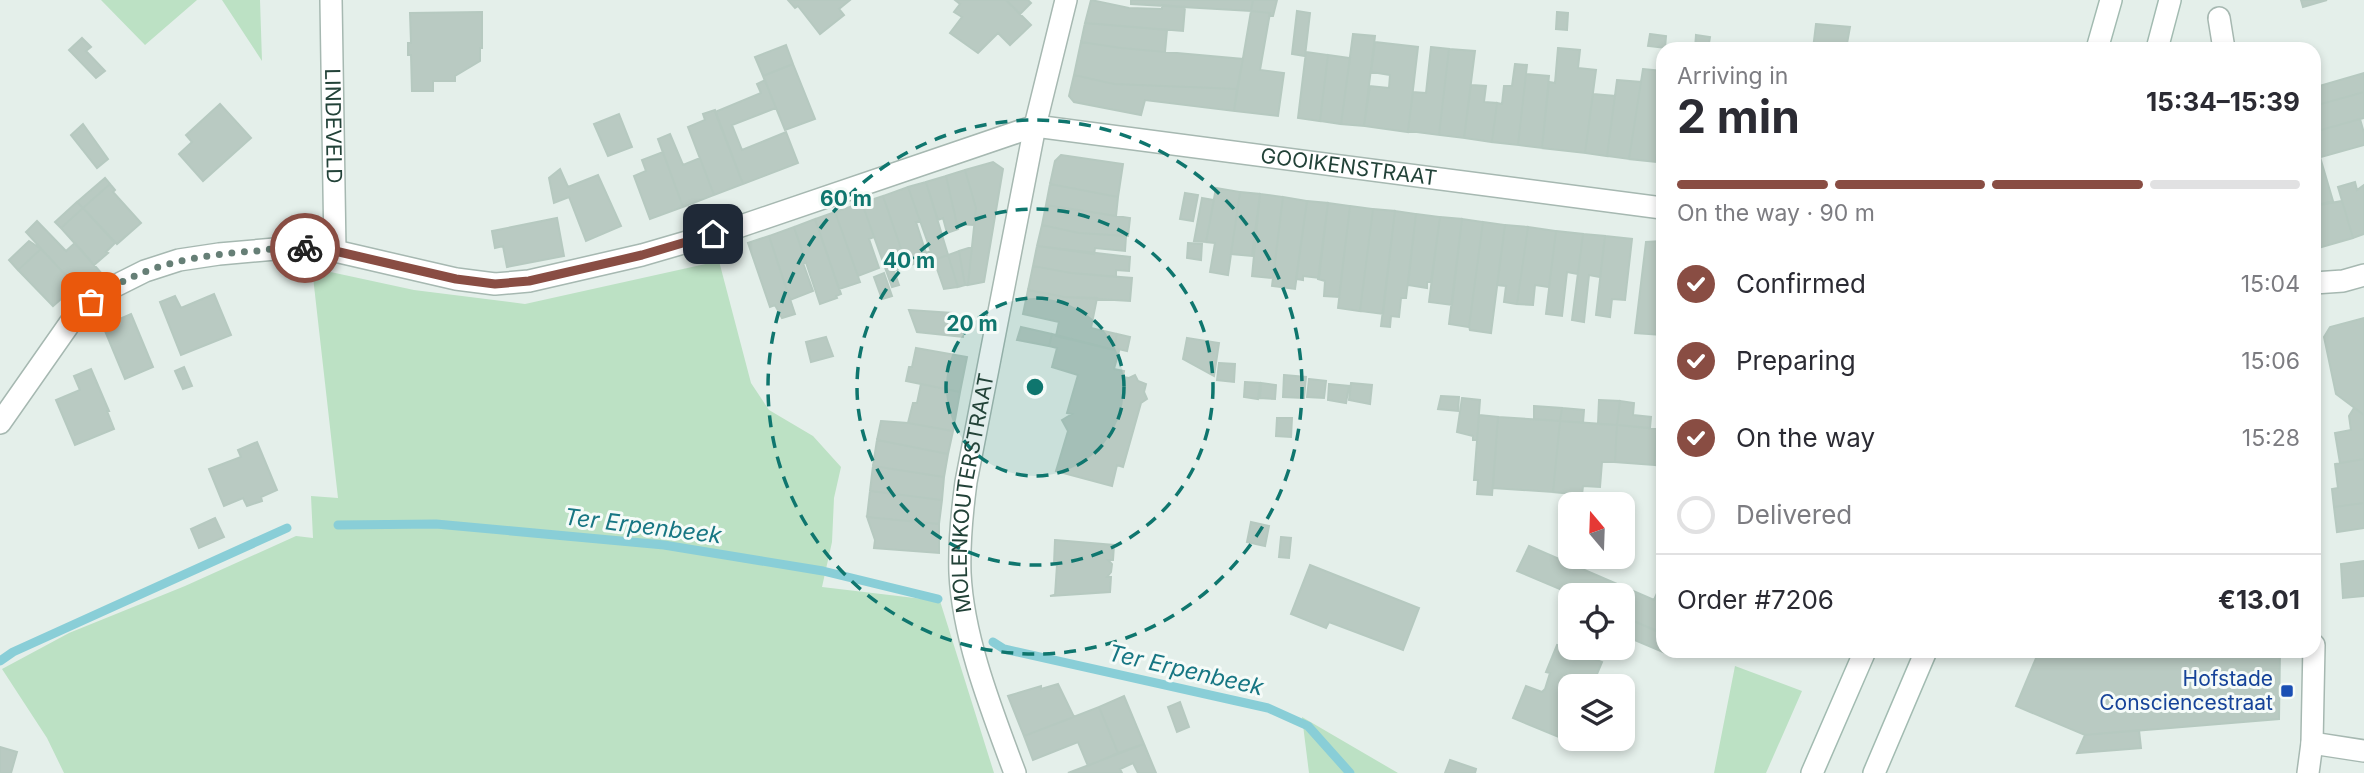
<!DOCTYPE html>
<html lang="en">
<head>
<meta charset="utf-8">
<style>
	:root { --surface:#fff; --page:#f7f7f7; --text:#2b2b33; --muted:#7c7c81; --line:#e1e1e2; --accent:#894d43 }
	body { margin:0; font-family:Inter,sans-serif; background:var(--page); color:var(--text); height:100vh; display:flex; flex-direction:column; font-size:26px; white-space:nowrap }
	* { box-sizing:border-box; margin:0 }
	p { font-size:23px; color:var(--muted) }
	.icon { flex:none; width:38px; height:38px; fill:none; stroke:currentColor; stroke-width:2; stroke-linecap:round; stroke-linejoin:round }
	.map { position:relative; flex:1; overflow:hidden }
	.side { position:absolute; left:1656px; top:42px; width:665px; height:616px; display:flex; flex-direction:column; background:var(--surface); border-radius:21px; box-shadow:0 4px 10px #0003 }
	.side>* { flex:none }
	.needle { width:46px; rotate:341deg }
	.tools { position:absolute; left:1558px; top:492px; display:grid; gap:14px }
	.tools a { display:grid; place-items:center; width:77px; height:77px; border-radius:14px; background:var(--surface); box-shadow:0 4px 10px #0003; font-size:35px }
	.pin { position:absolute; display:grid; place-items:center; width:60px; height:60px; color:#fff; margin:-30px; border-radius:14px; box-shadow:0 4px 10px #0006 }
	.courier { position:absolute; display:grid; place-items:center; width:70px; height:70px; margin:-35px; border:5px solid #894d43; border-radius:50%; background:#fff; color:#222; box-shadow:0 2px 9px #0007 }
	.overview em { font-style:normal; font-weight:700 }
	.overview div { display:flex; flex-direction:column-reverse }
	.overview { display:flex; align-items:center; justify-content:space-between; height:119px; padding:0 21px }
	h1 { font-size:46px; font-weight:700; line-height:52px }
	.bar { display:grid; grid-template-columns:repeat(4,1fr); gap:10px 7px; align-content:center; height:84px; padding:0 21px }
	.bar i { height:9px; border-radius:5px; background:var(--line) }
	.bar .current { background:var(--accent) }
	.bar p { grid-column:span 4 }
	.line { display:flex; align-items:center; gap:18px; padding:0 21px; border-top:2px solid var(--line) }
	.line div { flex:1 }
	ol { padding:0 21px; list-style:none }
	li { display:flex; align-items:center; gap:21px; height:77px }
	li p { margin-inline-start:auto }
	li .icon { padding:7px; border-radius:50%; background:var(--accent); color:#fff; stroke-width:4 }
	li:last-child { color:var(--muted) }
	li i { width:38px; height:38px; border:4px solid var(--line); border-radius:50% }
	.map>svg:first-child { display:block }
	.green { fill:#bce1c4 }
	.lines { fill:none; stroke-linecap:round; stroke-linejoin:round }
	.stream { stroke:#89ced7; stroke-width:9 }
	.building { fill:#b9cac2; stroke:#b6c9c0; stroke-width:2 }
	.minor-casing { stroke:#a6b8b1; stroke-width:24 }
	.secondary-casing { stroke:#a2bbb1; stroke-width:24 }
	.minor { stroke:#fff; stroke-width:21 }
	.secondary { stroke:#fff; stroke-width:21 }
	.done { stroke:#667f76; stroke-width:7; stroke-dasharray:0 12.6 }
	.route { stroke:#894d43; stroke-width:9 }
	.ring { fill:none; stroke:#0f766e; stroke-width:3.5; stroke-dasharray:12 9 }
	.transit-dot { fill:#1a4fb4; stroke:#f5fbf8; stroke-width:2.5 }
	.labels { text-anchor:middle; stroke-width:6; stroke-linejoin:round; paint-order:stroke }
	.street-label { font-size:21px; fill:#224238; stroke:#f5fbf8 }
	.transit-label { font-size:21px; fill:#164399; stroke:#f5fbf8; text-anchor:end }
	.water-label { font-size:23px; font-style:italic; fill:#177683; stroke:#f5fbf8 }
	.centre { fill:#0f766e; stroke:#f5fbf8; stroke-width:3.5 }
	.ring-label { font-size:21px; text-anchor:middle; font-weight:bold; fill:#0f766e; stroke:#f5fbf8; stroke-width:6; stroke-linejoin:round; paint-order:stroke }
</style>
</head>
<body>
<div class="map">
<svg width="2364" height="773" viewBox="0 0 2364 773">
	<rect width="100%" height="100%" fill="#e4efea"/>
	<path class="green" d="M101,0H197L145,45Z
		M222,0H260L262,61Z
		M719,261L751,383L769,410L813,436L841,467L834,498L832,542L822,587L940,601L994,773H64L47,738L2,669L69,633L185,586L296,536L313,538L311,496L338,498L312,268L414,290L525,304Z
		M1735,666L1802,691L1766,773H1714Z
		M1302,717L1398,773H1309Z"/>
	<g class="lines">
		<path class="stream" d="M338,525L436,524L664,545L823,571L938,599
			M993,642L1004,649L1268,708L1308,726L1350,773
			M0,661L13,652L287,528"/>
	</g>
	<path class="building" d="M788,0H850L839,9L844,15L820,34L798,6L795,8Z
		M955,0H1006L1031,25L1010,45L998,33L978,53L950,33L962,17L954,12L960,4Z
		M1006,0H1028L1031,3L1020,14Z
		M1091,0L1129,8L1162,9V5L1185,7L1183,31L1085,23Z
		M1131,0H1253L1251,11L1131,4Z
		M1253,0H1277L1273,16H1269L1270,13L1251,11Z
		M2301,0H2327L2303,7Z
		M1251,11L1270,13L1260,70L1284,73L1278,116L1234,111Z
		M1297,11L1310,13L1305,56L1292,54Z
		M482,12V48H480V61L455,76V81H433V91H412L411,55H408V43H411L410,13Z
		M1557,12L1568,13L1567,30L1556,29Z
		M1085,23L1167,30L1165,52L1121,48L1081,42Z
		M1816,24L1850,27L1846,49H1813Z
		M1353,34L1375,36L1364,126L1341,124Z
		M1650,34L1666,36L1665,48L1648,46Z
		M1696,35L1710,37L1708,49H1695Z
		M82,38L91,47L86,51L105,71L96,78L69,50Z
		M1081,42L1121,48L1243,59L1237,89L1114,84L1074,75Z
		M1375,42L1418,47L1408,132L1364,126L1370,86L1389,88L1390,75L1371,72Z
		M786,45L793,64L763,76L755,57Z
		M1431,47L1449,49L1439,135L1408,131L1413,92L1426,93Z
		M1558,48L1580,50L1578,68L1596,70L1585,153L1542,148L1549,82L1555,83Z
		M1449,49L1475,51L1464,138L1439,135Z
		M1306,52L1328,55L1320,121L1298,118Z
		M1328,55L1350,58L1341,124L1320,121Z
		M793,64L815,119L785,130L763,76Z
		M1515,64L1527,65L1518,145L1492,142L1497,103L1502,104L1504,86H1512Z
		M1643,69L1662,71V105L1656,162L1629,159Z
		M2364,73V92L2314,106V77L2316,87Z
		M1526,74L1549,76L1542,148L1518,145Z
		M1074,75L1114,84L1237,89L1234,111L1145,100L1141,115L1074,102L1069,96Z
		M765,80L776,108L732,125L742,150L786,132L798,163L743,184L715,112L761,93L757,84Z
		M1617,80L1641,82L1629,159L1607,156Z
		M1471,85L1486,86L1484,102L1497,103L1492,142L1464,138Z
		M2364,92V118L2314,132V106Z
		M1593,94L1615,96L1607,156L1585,153Z
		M220,104L251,138L203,181L179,154L192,142L186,135Z
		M1662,105V162H1656Z
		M715,110L743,184L714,195L688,127L705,120L703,114Z
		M619,114L632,147L608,156L594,124Z
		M2360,119L2364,133V145L2314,159V132Z
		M83,124L108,159L97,168L71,135Z
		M670,134L683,165L700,158L714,195L683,207L658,139Z
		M663,152L683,207L650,219L634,176L646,171L642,160Z
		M1061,155L1123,164L1118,197L1050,184L1055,161Z
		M2320,157L2333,201L2314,206V159Z
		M993,162L1003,169L984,282L968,285L976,208L965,170Z
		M560,169L568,187L598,175L621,226L586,241L569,197L554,203L549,178Z
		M965,170L976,208L974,225L957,224L946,176Z
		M946,176L958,229L947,233L943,218L938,220L926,182Z
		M105,178L110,184L83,208L77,202Z
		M926,182L948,255L934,260L908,187Z
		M2355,182L2357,190L2364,185V234L2353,238L2338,187Z
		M110,184L115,190L113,192L141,223L117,244L83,208Z
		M1050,184L1118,197L1116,216L1046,205Z
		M908,187L920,221L916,222L926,253L931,251L933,258L907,266L883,196Z
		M1216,188L1240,192L1228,275L1210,272L1215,243L1206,242Z
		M1240,192L1260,194L1252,256L1231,254Z
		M1185,193L1198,195L1193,221L1180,219Z
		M1260,194L1283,197L1273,278L1252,276Z
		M883,196L907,266L894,271L899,285L892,287L862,203Z
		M1283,197L1307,201L1295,289L1272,286Z
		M1202,198L1214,200L1206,242L1194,241Z
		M1307,201L1328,203L1319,278L1303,276V280L1296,279Z
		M2342,201L2353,238L2315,249L2314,206Z
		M77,202L83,208L61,228L55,222Z
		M862,203L874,237L869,239L879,268L858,276L835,212Z
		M1328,203L1350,206L1339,297L1324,296L1325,281L1318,279Z
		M1046,205L1130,218L1128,236L1079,233L1042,225Z
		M1350,206L1373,209L1360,311L1338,308Z
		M83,208L115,243L106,252L108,253L94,265L61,228Z
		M1373,209L1395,211L1383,314L1360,311Z
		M1395,211L1416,214L1406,298H1401L1399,317L1391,316L1390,327L1381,326Z
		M835,212L860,282L839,289L815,219Z
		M1416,214L1440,217L1431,282H1427V288L1408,285Z
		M1440,217L1462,219L1452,305L1429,302Z
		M557,218L564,256L507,267L503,246L495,248L492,231Z
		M815,219L841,294L836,296L837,298L820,304L794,227Z
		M1462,219L1483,222L1469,327L1449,324Z
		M37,221L66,251L75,243L103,275L80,291L26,232Z
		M1483,222L1505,225L1491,333L1470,330L1469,327Z
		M1042,225L1079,233L1126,236L1125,251L1095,248L1094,254L1037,246Z
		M1505,225L1528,227L1517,304L1504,302L1506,286L1497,285Z
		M794,227L806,262L803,263L813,291L790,300L769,236Z
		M1528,227L1556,231L1549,287L1535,285L1533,305L1517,304Z
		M1556,231L1583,234L1578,274L1567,272L1562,316L1546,314Z
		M1583,234L1605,236L1600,277L1589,275L1584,322L1572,320Z
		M769,236L795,314L782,318L775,305L770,307L748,243Z
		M1605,236L1632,239L1625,300L1612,299L1610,317L1596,315Z
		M29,241L41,249L18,270L9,260Z
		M1662,241V335L1635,333L1646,242Z
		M1188,243L1202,244L1201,260L1187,258Z
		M1037,246L1130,257L1129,271L1116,270V277L1071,273L1033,266Z
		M972,247L968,285H965L959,251Z
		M41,249L76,286L53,306L18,270Z
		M959,251L965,285L958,287L948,255Z
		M948,255L958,287L944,289L934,260Z
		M1033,266L1071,273L1132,278L1130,301L1064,297L1028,290Z
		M884,273L892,296L882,299L874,277Z
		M1028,290L1064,297L1097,298L1091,328L1117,334L1114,350L1056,336L1059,322L1023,314Z
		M214,294L231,335L181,355L160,302L175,296L181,308Z
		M909,310L953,313L958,325L964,326L963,337L917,332Z
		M131,314L153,367L125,379L103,326Z
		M2364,318V415L2336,394L2324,337L2330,327Z
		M1021,327L1052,334L1049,346L1017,340Z
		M1052,334L1119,351L1114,369L1124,371L1123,377L1129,378L1135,375L1138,381L1146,384L1144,392L1147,399L1141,403L1123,467L1117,465L1112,486L1056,471L1068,431L1062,420L1072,414L1067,413L1078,375L1052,367L1057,348L1049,346Z
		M1117,334L1130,337L1127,351L1114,348Z
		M826,337L833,356L811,362L806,342Z
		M1187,338L1219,343L1214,376L1183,359Z
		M916,348L967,357L960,392L906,381L909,367H912Z
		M1219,363L1235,364L1234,382L1217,380Z
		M184,367L192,386L183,389L175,371Z
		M91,369L109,411H107L114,429L75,445L56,400L80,390L74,376Z
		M1284,375L1306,377L1304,398L1283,397Z
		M1309,379L1326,381L1324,398L1307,397Z
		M1245,382L1260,383L1258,399L1244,397Z
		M1261,383L1276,385L1275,399L1260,398Z
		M1351,383L1372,385L1370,404L1349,400Z
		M921,384L960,392L953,431L908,423L913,403H917Z
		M1329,384L1349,386L1346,403L1328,400Z
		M1441,396L1459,397L1458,411L1438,409Z
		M1462,398L1480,400L1477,440H1473V436L1457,432Z
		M1599,400L1620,401L1617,425L1598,424Z
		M1620,401L1634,403L1633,415L1651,417L1650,428L1617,425Z
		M1534,406L1562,408L1560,421L1534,419Z
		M1562,408L1584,410L1583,423L1560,421Z
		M2354,408L2364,415V459L2340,463L2335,433L2351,430L2349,416Z
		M1479,415L1498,417L1492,495L1477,494L1478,480H1474Z
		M1498,417L1560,421L1553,492L1493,488Z
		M1277,418H1292L1291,437L1276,436Z
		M881,421L908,423L953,431L948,454L877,440Z
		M1560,421L1617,425L1615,462H1602L1600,487L1583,486L1582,495L1553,492Z
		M1617,425L1657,429L1654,465L1615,462Z
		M1657,429H1662V466L1654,465Z
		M877,440L948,454L944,477L873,466Z
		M257,442L277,490L261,497L262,501L247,506L243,498L224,506L209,469L241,457L238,450Z
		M2364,459V503L2334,507L2332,489L2338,488L2335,464Z
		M873,466L944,477L942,500L870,491Z
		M870,491L942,500L939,524L867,517Z
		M2364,503V528L2337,532L2334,507Z
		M867,517L939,524V553L874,548L875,540Z
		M215,518L224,537L199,548L191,529Z
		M1251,522L1269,526L1265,546L1247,542Z
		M1281,537L1291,538L1289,558L1279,557Z
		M1055,540L1114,545L1113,560H1108L1112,564L1111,572L1107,577H1111L1110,592L1050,596L1055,595L1057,565L1054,564Z
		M1529,546L1654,600L1662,582V615L1656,631L1622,616V595H1574L1517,571Z
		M2364,561V596L2343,598L2341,564Z
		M1310,565L1419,608L1403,650L1329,622L1326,628L1291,614Z
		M1631,620L1662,633V651H1672L1670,655L1625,636Z
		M1557,645L1602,662L1592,686H1570L1571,742L1513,718L1526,686L1542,692L1545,689L1550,673L1546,672Z
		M2039,651H2280L2279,719L2085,735L2016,706Z
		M1058,684L1074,717L1024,736L1008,696L1041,686V689Z
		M1124,696L1144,744L1118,753L1099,707Z
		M1180,702L1189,727L1177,732L1168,707Z
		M1099,707L1118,753L1088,766L1078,742L1033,760L1024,736Z
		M2139,730L2141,748L2077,753L2085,735Z
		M1144,744L1156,773H1138L1133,763L1120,769L1122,773H1068Z
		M0,747L17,752L11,773H0Z
		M1450,760L1476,769L1475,773H1445Z"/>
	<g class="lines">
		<g class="minor-casing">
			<g id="minor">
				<path id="s1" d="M331,0L335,251"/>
				<path d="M2219,18L2224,49"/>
				<path d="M2314,283L2343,281L2364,275"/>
				<path id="s2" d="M0,423L77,313L105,291L145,271L179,260L219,254L298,247L335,251L456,279L495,284L529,281L642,255L738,227L1035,126L1662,208"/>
				<path d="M2312,743L2364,751"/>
				<path id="s3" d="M1015,773C992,711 963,639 960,573C959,542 962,512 966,482L1035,126L1066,0"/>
				<path d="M2308,773L2312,743L2314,645"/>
			</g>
		</g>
		<g class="secondary-casing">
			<path id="secondary" d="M2097,49L2111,0
				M2157,49L2170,0
				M1812,773L1865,651
				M1874,773L1926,651"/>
		</g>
		<use href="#minor" class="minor"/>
		<use href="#secondary" class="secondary"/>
	</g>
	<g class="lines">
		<path class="done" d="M91,302C139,264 198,255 256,251C272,249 289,246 305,248"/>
		<path class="route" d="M305,248L335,251L456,279L495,284L529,281L642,255L713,234"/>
	</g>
	<circle cx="1035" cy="387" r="89" fill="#0f766e" fill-opacity=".12"/>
	<g class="ring">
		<circle cx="1035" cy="387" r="89"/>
		<circle cx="1035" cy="387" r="178"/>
		<circle cx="1035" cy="387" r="267"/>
	</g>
	<rect class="transit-dot" x="2280" y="684" width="14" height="14" rx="3.5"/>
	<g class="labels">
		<g class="street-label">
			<text dy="7" stroke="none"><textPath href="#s1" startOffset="126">LINDEVELD</textPath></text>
			<text dy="7" stroke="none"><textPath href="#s2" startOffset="1451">GOOIKENSTRAAT</textPath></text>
			<text dy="7" stroke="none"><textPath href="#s3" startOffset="289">MOLENKOUTERSTRAAT</textPath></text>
		</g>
		<g class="transit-label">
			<text x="2273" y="686">Hofstade<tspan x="2273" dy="24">Consciencestraat</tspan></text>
		</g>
		<g class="water-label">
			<text transform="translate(643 526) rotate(7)" y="8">Ter Erpenbeek</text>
			<text transform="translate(1186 670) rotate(13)" y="8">Ter Erpenbeek</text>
		</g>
	</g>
	<circle cx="1035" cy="387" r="10" class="centre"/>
	<g class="ring-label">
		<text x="846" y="206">60 m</text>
		<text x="909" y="268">40 m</text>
		<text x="972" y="331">20 m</text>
	</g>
</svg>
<div class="tools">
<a><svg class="needle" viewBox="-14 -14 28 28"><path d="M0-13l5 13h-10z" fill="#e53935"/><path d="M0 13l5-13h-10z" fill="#7c7c81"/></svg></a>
<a><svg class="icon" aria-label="locate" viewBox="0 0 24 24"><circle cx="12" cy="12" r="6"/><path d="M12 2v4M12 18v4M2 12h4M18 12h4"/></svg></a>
<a><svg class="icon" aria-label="layers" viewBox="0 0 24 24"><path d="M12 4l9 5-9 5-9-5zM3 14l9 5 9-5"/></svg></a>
</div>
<div class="pin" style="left:91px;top:302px;background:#ea580c"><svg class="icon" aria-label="bag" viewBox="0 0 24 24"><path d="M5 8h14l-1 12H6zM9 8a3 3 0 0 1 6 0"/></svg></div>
<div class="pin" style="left:713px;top:234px;background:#1f2937"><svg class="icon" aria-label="home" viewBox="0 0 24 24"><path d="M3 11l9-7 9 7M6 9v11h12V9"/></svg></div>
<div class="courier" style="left:305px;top:248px"><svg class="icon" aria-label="bike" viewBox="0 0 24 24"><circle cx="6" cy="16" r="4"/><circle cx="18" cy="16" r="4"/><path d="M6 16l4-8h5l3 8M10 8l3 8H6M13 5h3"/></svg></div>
<section class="side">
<div class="overview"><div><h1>2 min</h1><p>Arriving in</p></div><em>15:34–15:39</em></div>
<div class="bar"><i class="current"></i><i class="current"></i><i class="current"></i><i></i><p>On the way · 90 m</p></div>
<ol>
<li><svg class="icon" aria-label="check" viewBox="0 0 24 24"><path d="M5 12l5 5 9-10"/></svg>Confirmed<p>15:04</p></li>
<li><svg class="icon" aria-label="check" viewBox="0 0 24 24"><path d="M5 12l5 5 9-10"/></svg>Preparing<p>15:06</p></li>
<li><svg class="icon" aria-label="check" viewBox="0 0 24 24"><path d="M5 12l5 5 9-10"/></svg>On the way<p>15:28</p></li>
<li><i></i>Delivered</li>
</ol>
<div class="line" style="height:91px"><div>Order #7206</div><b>€13.01</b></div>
</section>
</div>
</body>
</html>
